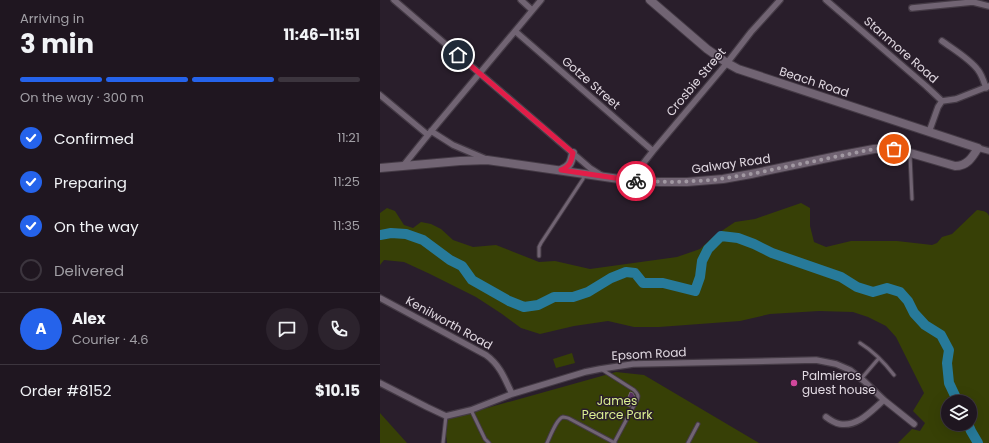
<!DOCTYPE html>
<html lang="en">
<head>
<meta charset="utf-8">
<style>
	:root { --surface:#1f1620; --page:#2c232d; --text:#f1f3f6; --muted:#a19fa5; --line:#3c353e; --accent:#2563eb }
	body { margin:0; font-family:Poppins,sans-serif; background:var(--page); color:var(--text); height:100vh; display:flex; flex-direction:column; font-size:15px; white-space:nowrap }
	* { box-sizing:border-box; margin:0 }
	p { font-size:13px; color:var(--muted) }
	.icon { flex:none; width:22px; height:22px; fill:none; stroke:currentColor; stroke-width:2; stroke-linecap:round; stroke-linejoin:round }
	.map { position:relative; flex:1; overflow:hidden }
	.drawer { display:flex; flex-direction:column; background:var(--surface); width:380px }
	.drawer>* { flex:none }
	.buttons { position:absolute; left:561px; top:395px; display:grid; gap:8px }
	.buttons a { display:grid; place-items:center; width:36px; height:36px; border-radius:50%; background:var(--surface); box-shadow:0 4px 16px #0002,0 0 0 1px var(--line); font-size:20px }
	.pin { position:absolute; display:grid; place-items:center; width:34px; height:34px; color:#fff; margin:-17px; border:2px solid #fff; border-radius:50%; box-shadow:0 1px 4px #0007 }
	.courier { position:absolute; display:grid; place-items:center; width:40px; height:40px; margin:-20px; border:3px solid #e11d48; border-radius:50%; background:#fff; color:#222; box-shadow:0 1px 5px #0007 }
	.headline em { font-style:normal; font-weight:700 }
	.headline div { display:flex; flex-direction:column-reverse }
	.headline { display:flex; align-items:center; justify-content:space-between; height:68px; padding:0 20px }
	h1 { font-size:26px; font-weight:700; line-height:30px }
	.bar { display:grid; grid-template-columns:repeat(4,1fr); gap:6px 4px; align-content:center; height:48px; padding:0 20px }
	.bar i { height:5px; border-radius:3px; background:var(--line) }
	.bar .current { background:var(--accent) }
	.bar p { grid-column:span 4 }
	.line { display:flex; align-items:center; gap:10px; padding:0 20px; border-top:1px solid var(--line) }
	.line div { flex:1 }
	.round { display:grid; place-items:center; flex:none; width:42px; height:42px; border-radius:21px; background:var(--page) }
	ol { padding:0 20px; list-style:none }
	li { display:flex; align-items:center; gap:12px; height:44px }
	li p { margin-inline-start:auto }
	li .icon { padding:4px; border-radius:50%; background:var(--accent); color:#fff; stroke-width:4 }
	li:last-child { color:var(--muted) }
	li i { width:22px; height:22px; border:2px solid var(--line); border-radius:50% }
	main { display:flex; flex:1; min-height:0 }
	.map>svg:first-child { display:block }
	.green { fill:#374006; fill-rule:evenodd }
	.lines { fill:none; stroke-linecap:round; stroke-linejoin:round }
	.river { stroke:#277a9a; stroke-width:10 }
	.building { fill:#572f5d; stroke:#706372 }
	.lane-casing { stroke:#443a45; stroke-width:5 }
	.street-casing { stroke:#443a45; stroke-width:8 }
	.secondary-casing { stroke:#443a45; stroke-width:10 }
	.lane { stroke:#716473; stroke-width:3 }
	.street { stroke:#716473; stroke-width:5.5 }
	.secondary { stroke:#716473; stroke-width:8 }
	.done { stroke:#a198a2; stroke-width:4; stroke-dasharray:0 7.2 }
	.route { stroke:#e11d48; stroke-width:5 }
	.hotel-dot { fill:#d1479c; stroke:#291e2b; stroke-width:1.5 }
	.labels { text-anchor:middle; stroke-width:3; stroke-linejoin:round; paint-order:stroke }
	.street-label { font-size:12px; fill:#e1d9e2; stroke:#291e2b }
	.poi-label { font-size:12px; fill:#e1d9e2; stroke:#291e2b; text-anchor:start }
	.park-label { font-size:12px; fill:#dbef90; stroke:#291e2b }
</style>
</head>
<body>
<main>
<section class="drawer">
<div class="headline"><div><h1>3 min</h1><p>Arriving in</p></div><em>11:46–11:51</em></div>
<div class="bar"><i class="current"></i><i class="current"></i><i class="current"></i><i></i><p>On the way · 300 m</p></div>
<ol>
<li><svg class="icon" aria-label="check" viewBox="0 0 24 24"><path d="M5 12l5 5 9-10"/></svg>Confirmed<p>11:21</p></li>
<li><svg class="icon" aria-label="check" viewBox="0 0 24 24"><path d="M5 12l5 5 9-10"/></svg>Preparing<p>11:25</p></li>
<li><svg class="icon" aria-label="check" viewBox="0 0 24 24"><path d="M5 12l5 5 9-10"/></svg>On the way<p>11:35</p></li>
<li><i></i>Delivered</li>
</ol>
<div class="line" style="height:72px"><b class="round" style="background:var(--accent);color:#fff">A</b><div><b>Alex</b><p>Courier · 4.6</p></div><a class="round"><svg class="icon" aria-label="chat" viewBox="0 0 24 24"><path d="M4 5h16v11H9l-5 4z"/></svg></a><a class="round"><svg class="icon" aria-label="phone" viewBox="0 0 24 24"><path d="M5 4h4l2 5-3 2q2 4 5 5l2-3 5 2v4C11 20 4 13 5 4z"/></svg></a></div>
<div class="line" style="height:52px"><div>Order #8152</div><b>$10.15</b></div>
</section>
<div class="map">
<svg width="609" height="443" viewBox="0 0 609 443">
	<rect width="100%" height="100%" fill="#291e2b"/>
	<path class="green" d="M421,203L430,208V226L434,242L446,247L471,241H517L552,245L557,243L562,237L572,234L597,210C603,211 607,211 609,216V443H518L532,429L540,431L545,423L533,411L544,393L516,337L506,326L488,317L473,312L439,311L390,314L360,321L279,327H254L228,321L194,326L160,334L141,328L122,314L96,297L50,274L24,262L4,260L0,265V213L7,208L15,211L24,225L33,228L41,222L51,224L61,229L73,240L93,247L116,245L159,262L175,261L210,269L297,257L320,249L334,236L355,222L375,219ZM568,402H590V424H568Z
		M192,353L195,363L176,368L173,359Z
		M236,372L264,375L379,443H67L64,420Z
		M0,413L27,443H0Z"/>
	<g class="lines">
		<path class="river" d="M0,235L11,233L26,234L43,240L70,260L82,266L92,280L129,301L144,307L158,305L174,297H193L208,292L231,278L246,272L255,273L263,283H283L315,291L320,277L322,261L328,249L341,236L358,238L374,244L392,253L461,277L477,287L493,292L507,288L520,292L528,301L534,313L545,325L561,335L569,350L567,363L569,383L578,402
			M588,424L591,431L598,443"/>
	</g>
	<path class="building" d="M250,392L253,393L255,397L250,407L245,405Z"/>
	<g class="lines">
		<g class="lane-casing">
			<path id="lane" d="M530,155L532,199
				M159,256V247L161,243L203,179L204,175
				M480,343C493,351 504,362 514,375
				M221,369L254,390C258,394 259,396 257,400L234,443
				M481,379L499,358
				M91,410L105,439L109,443
				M63,443L66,416
				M167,443C170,437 177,418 183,417C184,417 189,418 190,419L235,443
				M308,443L318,424"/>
		</g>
		<g class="street-casing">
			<path id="street" d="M14,0L160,125L210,168L221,175
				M141,0L152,10
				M446,0L546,86L562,101
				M532,8L593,2L609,6
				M135,31L273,151
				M562,41C573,49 590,59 598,70C602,75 604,82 606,88
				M0,95L48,135
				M51,131L73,145L106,159
				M549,132L558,107L562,101L576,99L609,86
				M598,148L609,151
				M23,166L48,135L161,0
				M250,180L273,151L347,63L371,32L400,0
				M0,298L106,355C120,365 125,379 132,394
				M0,383L47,407L66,416L91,410L132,394L205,372L220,369L253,364L436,360L456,364L470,370L484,381L504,400L534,424
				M446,417C450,420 454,423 460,424C478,427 491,411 504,400"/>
		</g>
		<g class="secondary-casing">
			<path id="secondary" d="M0,168L80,161L107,160L253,181L279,182H307L343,179L371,174L462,155L494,149L508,148L520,150L575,166C587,166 592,158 598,148L358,69L347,63L327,49L270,0
				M181,170C190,166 191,163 193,153"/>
		</g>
		<use href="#lane" class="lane"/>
		<use href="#street" class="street"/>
		<use href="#secondary" class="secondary"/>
	</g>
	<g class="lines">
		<path class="done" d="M256,181L296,182L333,180L371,174L494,149L508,148L514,149"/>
		<path class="route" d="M78,55L193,153C191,163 190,166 181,170L256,181"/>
	</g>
	<circle class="hotel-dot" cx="414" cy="383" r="4"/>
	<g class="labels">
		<g class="street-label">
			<text transform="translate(521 50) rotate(41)" y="4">Stanmore Road</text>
			<text transform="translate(316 82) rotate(-50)" y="4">Crosbie Street</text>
			<text transform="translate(434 82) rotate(18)" y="4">Beach Road</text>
			<text transform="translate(211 83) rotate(41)" y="4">Gotze Street</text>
			<text transform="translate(351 164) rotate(-8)" y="4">Galway Road</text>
			<text transform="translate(69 323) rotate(29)" y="4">Kenilworth Road</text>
			<text transform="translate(269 354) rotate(-3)" y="4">Epsom Road</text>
		</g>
		<g class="poi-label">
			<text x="422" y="380">Palmieros<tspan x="422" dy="14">guest house</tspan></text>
		</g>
		<g class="park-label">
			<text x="237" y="405">James<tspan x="237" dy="14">Pearce Park</tspan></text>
		</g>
	</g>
</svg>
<div class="buttons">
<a><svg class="icon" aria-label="layers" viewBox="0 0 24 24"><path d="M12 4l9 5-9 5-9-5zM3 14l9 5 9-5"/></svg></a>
</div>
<div class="pin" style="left:514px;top:149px;background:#ea580c"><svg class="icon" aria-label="bag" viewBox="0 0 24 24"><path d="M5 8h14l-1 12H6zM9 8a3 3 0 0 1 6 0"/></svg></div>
<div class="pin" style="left:78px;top:55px;background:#1f2937"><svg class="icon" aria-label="home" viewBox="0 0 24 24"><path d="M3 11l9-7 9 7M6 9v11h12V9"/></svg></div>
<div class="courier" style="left:256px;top:181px"><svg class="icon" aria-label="bike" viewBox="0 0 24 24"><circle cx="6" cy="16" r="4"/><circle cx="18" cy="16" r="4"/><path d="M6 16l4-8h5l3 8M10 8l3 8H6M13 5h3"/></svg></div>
</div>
</main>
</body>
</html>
